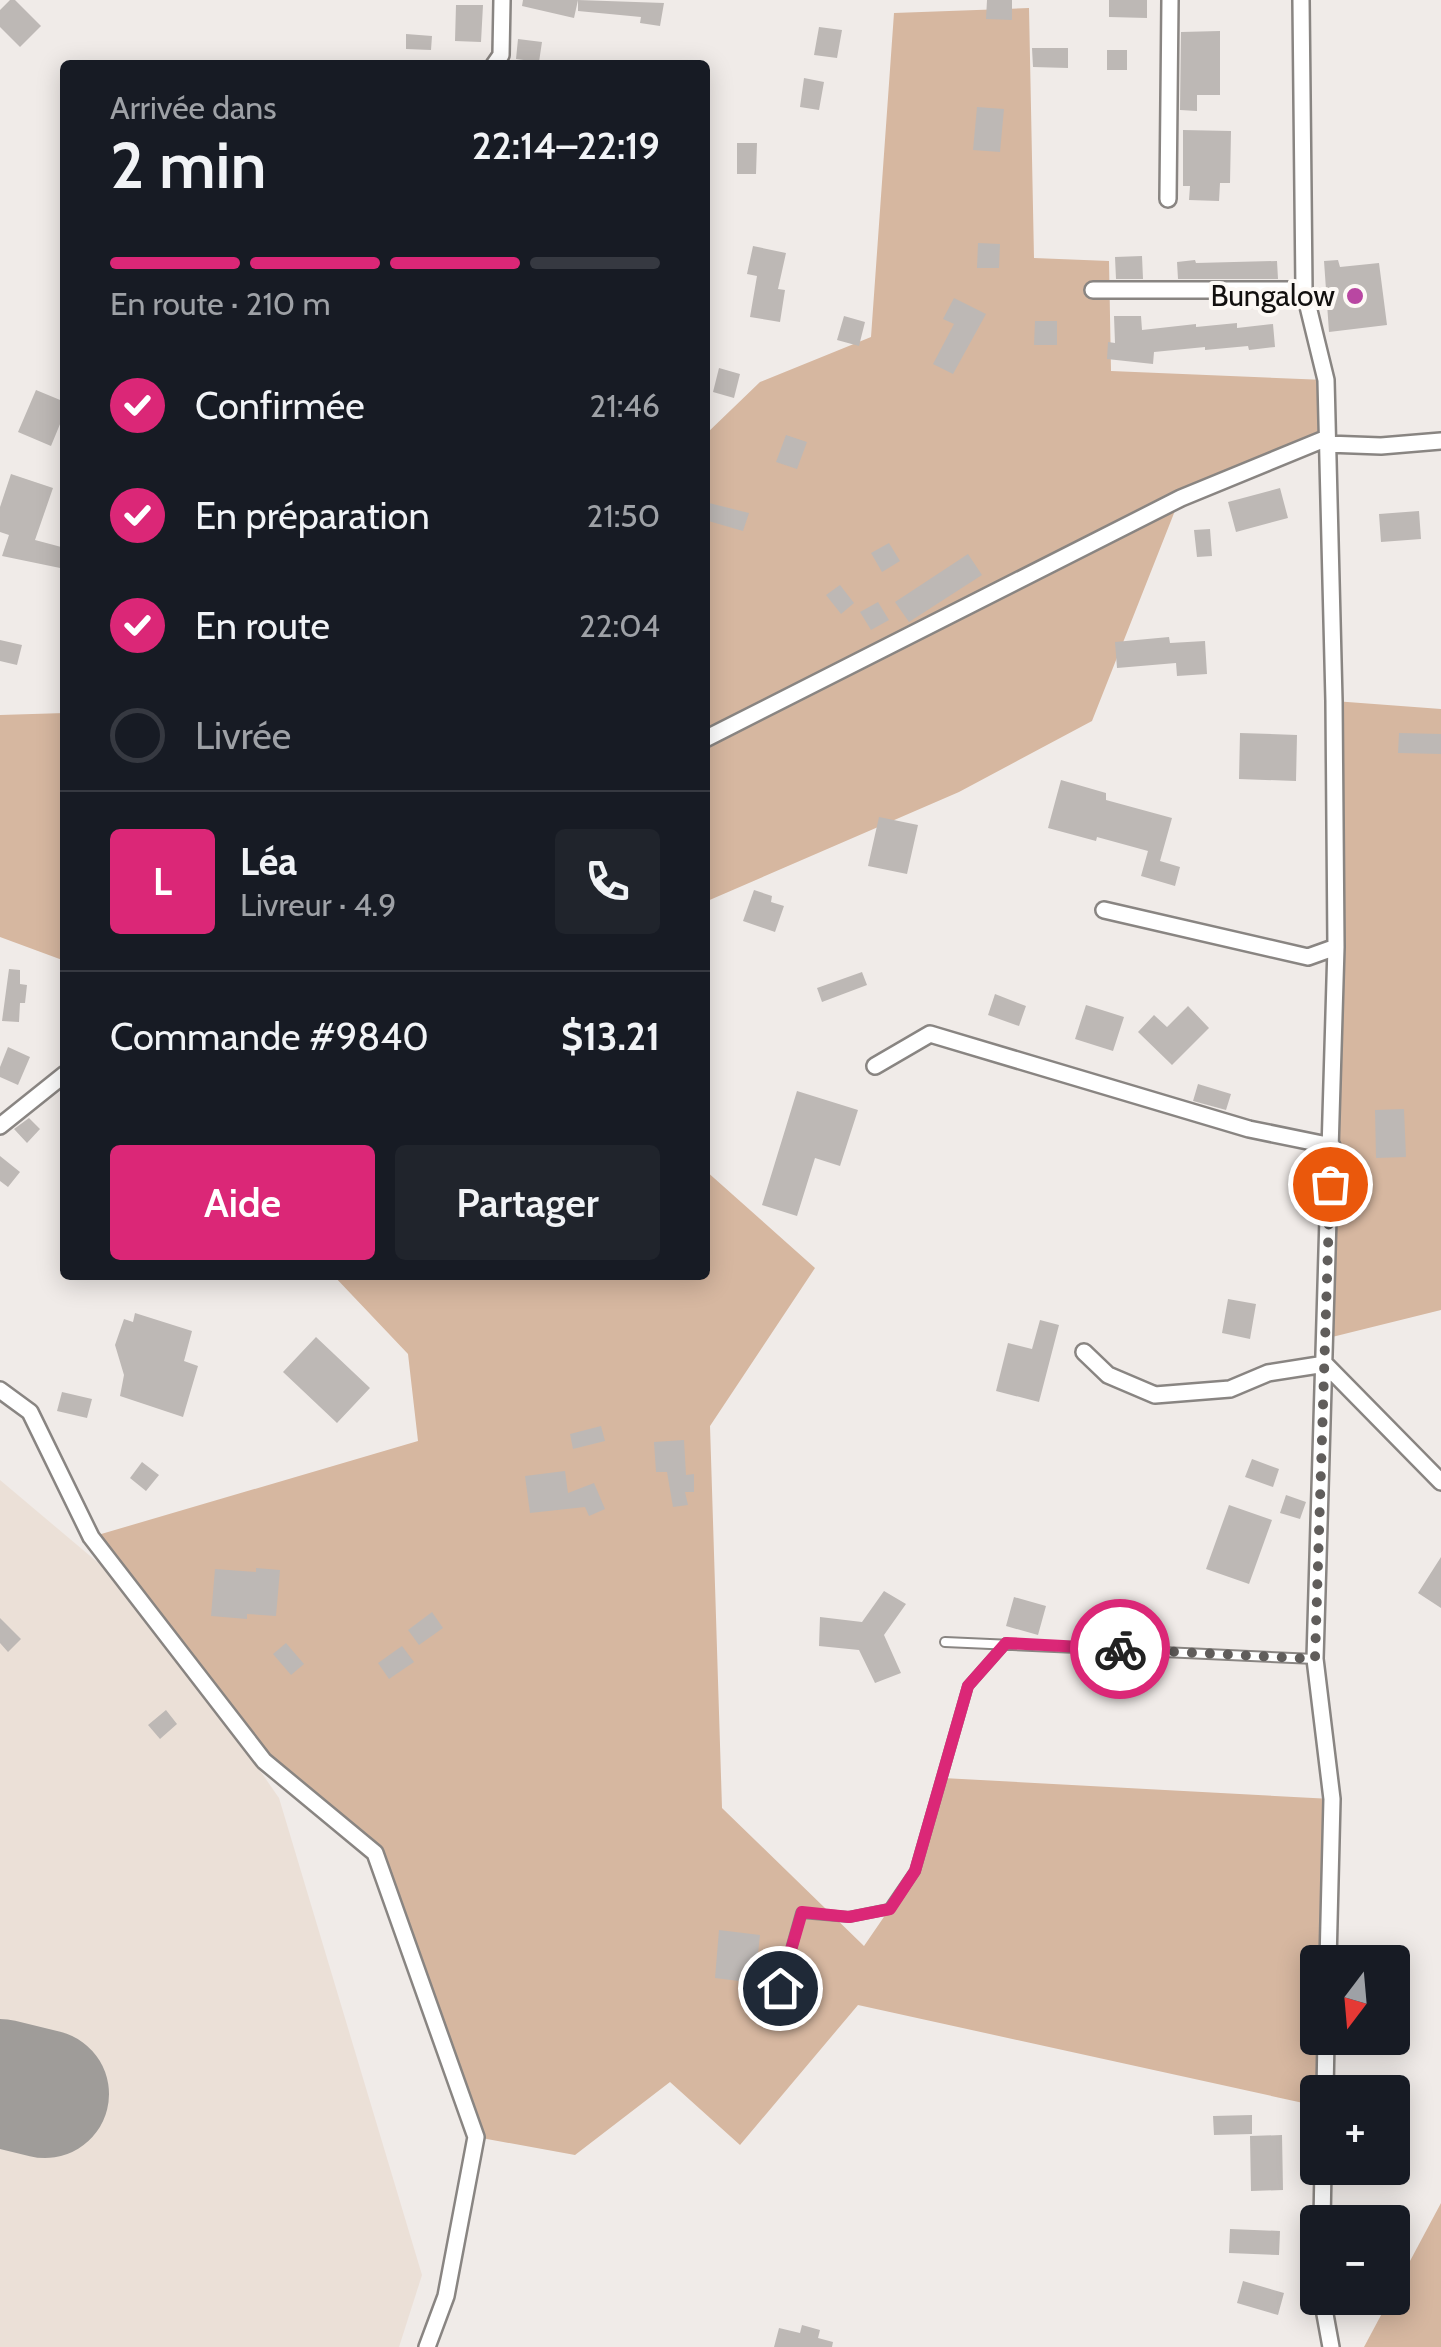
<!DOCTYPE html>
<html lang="fr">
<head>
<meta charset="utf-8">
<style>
	:root { --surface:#171b24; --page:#20242c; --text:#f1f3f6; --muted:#9ea1a6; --line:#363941; --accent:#db2777 }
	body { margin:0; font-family:Cabin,sans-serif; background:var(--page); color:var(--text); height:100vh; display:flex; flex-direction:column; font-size:38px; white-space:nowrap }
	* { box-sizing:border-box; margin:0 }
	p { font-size:32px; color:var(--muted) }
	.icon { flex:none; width:55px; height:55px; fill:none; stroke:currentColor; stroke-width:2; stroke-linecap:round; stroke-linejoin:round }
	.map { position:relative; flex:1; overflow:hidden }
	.panel { position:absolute; left:60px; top:60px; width:650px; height:1220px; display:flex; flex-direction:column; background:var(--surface); border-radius:10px; box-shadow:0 5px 25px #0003 }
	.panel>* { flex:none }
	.needle { width:65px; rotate:196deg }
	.buttons { position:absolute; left:1300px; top:1945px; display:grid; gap:20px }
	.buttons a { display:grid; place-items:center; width:110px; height:110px; border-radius:10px; background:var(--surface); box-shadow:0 5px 25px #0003; font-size:50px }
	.pin { position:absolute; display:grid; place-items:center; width:85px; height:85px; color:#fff; margin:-42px; border:5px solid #fff; border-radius:50%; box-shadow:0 2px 10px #0007 }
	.courier { position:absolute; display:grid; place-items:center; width:100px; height:100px; margin:-50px; border:8px solid #db2777; border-radius:50%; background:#fff; color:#222; box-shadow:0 2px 12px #0007 }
	.headline em { font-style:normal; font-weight:600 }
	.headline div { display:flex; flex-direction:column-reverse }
	.headline { display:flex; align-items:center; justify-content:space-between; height:170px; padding:0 50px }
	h1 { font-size:65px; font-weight:600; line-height:75px }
	.bar { display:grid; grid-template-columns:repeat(4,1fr); gap:15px 10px; align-content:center; height:120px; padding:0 50px }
	.bar i { height:12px; border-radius:8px; background:var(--line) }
	.bar .on { background:var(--accent) }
	.bar p { grid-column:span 4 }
	.line { display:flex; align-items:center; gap:25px; padding:0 50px; border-top:2px solid var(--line) }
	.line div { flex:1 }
	.round { display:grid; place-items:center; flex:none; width:105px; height:105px; border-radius:10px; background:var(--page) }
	ol { padding:0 50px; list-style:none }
	li { display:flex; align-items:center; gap:30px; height:110px }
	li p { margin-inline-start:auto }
	li .icon { padding:10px; border-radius:50%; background:var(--accent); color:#fff; stroke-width:4 }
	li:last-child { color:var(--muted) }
	li i { width:55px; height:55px; border:5px solid var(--line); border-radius:50% }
	.cta { display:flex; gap:20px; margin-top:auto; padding:20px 50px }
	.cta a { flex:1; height:115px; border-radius:10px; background:var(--accent); color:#fff; font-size:40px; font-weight:600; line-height:115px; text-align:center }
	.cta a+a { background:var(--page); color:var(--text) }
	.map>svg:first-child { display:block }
	.built { fill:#ebe0d7 }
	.green { fill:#d6b7a0 }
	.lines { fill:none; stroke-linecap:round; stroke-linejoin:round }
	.runway { stroke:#9f9c99; stroke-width:128 }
	.building { fill:#bdb8b5 }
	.service-casing { stroke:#898582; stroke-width:12 }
	.minor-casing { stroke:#898582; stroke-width:20 }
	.service { stroke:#fff; stroke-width:8 }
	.minor { stroke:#fff; stroke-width:15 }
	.done { stroke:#605d5b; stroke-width:10; stroke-dasharray:0 18 }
	.route { stroke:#db2777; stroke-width:12 }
	.poi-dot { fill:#b947a2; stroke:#fdf9f5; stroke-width:4 }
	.labels { text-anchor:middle; stroke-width:8; stroke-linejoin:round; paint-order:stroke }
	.poi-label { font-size:30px; fill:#12100f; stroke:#fdf9f5; text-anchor:end }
</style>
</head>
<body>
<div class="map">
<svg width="1441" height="2347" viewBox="0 0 1441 2347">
	<rect width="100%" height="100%" fill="#f0ebe8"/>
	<path class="built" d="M0,1480L140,1598L279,1798L422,2275L399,2347H0Z"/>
	<path class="green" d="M1029,8L1034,258L1109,261L1111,371L1326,380L1327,438L1180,498L1092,721L959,792L705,902V435L760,382L871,337L894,13Z
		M1334,701L1441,709V1310L1324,1339Z
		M65,713V961L0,937V715Z
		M705,1170L815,1268L710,1426L722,1808L864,1946L923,1860L943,1778L1332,1799L1328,1962H1318V2038H1326L1325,2092H1318L1317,2106L858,2005L740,2145L670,2082L575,2155L476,2137L375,1853L264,1761L91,1537L418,1441L408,1354L333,1275H705Z
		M1441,2203V2347H1364Z"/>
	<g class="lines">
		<path class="runway" d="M0,2083L45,2094"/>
	</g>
	<path class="building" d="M10,0H15L41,26L20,47L0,27V10Z
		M523,0H578L574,18L522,6Z
		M578,0L664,3L660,26L640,23L641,17L578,11Z
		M987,0H1012V20L986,19Z
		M1109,0H1147V18L1109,17Z
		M456,5H483L481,42L455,41Z
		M819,27L842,30L837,58L814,55Z
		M1220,31V95H1197V111L1180,110L1181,32Z
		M406,34L432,36L431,50L406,49Z
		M518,39L542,42L539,62L516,59Z
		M1032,48H1068V68L1033,67Z
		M1107,50H1127V70H1107Z
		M804,78L824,82L819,110L800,107Z
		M977,107L1004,109L1000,152L973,150Z
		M1183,130L1231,131L1230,183H1220L1219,201L1189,200L1190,186H1183Z
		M737,143H757L756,174H737Z
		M978,243L1000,244L999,268H977Z
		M753,246L786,253L778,289L785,290L780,322L750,317L757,276L747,274Z
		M1142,256L1143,279H1116L1115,257Z
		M1195,260L1196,263L1277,261L1278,279H1178L1177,262Z
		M1338,260L1340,267L1379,263L1387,325L1329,332L1324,261Z
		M954,298L986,314L953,374L933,364L954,324L943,319Z
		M844,316L865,322L859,346L837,340Z
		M1114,316H1141L1142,330L1196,324V327L1237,323V328L1273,324L1275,347L1249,350L1248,346L1205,350V347L1154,352L1153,364L1107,359L1108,342L1115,343Z
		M1035,321H1057V345H1034Z
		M719,368L740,374L734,398L713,392Z
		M36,390L65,402V412L51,446L18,432Z
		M786,435L807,442L797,469L776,462Z
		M11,474L53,488L35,540L65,548V569L2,556L9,535L0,532V507Z
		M1280,488L1288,518L1236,532L1228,502Z
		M705,502L749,513L743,531L705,520Z
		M1419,511L1421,539L1381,542L1379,514Z
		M1210,529L1212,556L1197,557L1194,530Z
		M889,543L900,561L882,572L871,553Z
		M968,554L982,575L909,622L895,602Z
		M840,585L854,603L841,614L826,595Z
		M878,602L889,620L871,630L860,612Z
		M1169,637L1170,643L1205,641L1207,674L1177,676L1176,663L1117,668L1115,642Z
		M0,640L22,645L17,665L0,661Z
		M1240,733L1297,735L1296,781L1239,779Z
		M1399,733L1441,734V754L1398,753Z
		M1061,780L1106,793V800L1172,818L1160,861L1180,867L1175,886L1141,876L1148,851L1097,837L1096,841L1048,828Z
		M879,817L918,825L907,874L868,866Z
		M754,890L772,896L771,902L784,906L775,932L743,921Z
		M9,969L20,970V984L27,985L25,1003H20L19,1022L2,1021Z
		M862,972L867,985L822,1002L817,988Z
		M995,994L1026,1006L1019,1026L988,1015Z
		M1086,1005L1124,1017L1113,1051L1075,1039Z
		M1188,1006L1209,1028L1172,1065L1138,1032L1154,1015L1167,1027Z
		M8,1047L30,1057L18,1085L0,1077V1067Z
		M1198,1084L1231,1094L1226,1110L1193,1101Z
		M797,1091L858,1110L840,1166L815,1158L797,1216L762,1205Z
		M1404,1109L1406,1157L1376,1158L1375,1110Z
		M29,1118L40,1129L27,1143L14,1129Z
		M0,1156L20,1172L8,1187L0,1181Z
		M1228,1299L1256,1304L1250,1339L1222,1333Z
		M135,1313L192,1331L184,1361L198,1366L183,1417L120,1396L124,1375L115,1345L124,1319L133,1322Z
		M1040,1320L1059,1325L1039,1402L996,1391L1008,1343L1032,1349Z
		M316,1337L370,1388L337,1423L283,1372Z
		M62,1392L92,1399L87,1418L57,1411Z
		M601,1426L605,1441L573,1449L570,1434Z
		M684,1440L686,1475L694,1474V1492H685L688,1505L673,1507L667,1472H656L654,1442Z
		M1252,1459L1279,1469L1273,1487L1245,1477Z
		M142,1462L159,1475L146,1491L130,1478Z
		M565,1471L568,1493L594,1483L605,1509L589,1516L585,1507L530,1513L525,1476Z
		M1286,1495L1306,1502L1300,1519L1280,1513Z
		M1229,1505L1272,1520L1249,1584L1206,1569Z
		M1441,1557V1608L1418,1593Z
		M256,1568L280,1570L276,1616L247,1614V1619L211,1616L215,1569L256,1572Z
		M884,1591L906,1604L884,1635L901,1673L875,1683L859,1650L819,1646L820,1617L862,1622Z
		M1014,1597L1046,1606L1038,1635L1006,1626Z
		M432,1612L443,1628L419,1645L408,1630Z
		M0,1618L21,1639L8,1652L0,1643Z
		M286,1643L304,1664L291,1675L273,1654Z
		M402,1646L414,1662L389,1679L378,1663Z
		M166,1710L177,1724L160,1739L148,1725Z
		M719,1930L760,1935L755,1983L715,1978Z
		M1252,2115V2134L1214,2135L1213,2116Z
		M1282,2135L1283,2190L1251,2191L1250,2136Z
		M1230,2229L1280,2231L1279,2255L1229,2253Z
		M1243,2281L1284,2293L1278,2315L1237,2303Z
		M802,2325L820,2330L818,2338L833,2342L832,2347H774L779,2328L800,2333Z"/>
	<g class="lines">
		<g class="service-casing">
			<path id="service" d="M945,1642L1315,1659
				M780,1988L801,1913L849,1917L889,1909L915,1871L968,1686L1006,1643"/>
		</g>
		<g class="minor-casing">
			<path id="minor" d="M1301,0L1304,290L1326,380L1334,701L1336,947L1315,1659L1332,1799L1328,1962
				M494,65L501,55L502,0
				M1168,199L1170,0
				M1093,290H1304
				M1327,444L1381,446L1441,441
				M705,739L1181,498L1327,438
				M1104,910L1308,957L1336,947
				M875,1066L930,1034L1249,1129L1332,1146
				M0,1126L65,1074
				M1084,1352L1108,1375L1155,1395L1230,1389L1268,1373L1325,1364L1441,1482
				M0,1390L30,1412L91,1537L264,1761L375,1853L476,2137L446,2296L427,2347
				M1325,2092L1326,2038
				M1322,2222L1323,2168
				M1322,2298L1331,2347"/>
		</g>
		<use href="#service" class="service"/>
		<use href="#minor" class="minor"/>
	</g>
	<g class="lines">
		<path class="done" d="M1120,1649L1315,1659L1330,1184"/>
		<path class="route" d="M780,1988L802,1912L849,1917L890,1909L915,1871L968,1686L1006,1643L1120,1649"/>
	</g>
	<circle class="poi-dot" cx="1355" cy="296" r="10"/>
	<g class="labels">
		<g class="poi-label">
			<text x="1335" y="306">Bungalow</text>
		</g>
	</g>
</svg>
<div class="buttons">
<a><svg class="needle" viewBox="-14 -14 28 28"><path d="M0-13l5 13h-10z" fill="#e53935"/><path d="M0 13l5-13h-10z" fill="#9ea1a6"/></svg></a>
<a>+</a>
<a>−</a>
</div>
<div class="pin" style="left:1330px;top:1184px;background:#ea580c"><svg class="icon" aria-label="bag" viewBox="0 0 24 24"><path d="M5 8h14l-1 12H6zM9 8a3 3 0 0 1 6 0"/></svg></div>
<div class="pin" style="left:780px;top:1988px;background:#1f2937"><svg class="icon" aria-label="home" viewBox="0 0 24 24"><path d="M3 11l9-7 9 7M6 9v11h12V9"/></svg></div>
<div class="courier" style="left:1120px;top:1649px"><svg class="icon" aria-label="bike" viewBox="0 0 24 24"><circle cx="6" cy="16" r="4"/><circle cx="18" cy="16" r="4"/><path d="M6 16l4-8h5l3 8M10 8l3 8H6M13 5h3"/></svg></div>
<section class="panel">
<div class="headline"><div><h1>2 min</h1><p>Arrivée dans</p></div><em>22:14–22:19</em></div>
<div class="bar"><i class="on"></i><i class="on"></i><i class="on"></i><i></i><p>En route · 210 m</p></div>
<ol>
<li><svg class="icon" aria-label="check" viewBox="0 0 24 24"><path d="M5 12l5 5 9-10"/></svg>Confirmée<p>21:46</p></li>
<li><svg class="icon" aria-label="check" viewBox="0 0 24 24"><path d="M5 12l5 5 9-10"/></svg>En préparation<p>21:50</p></li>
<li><svg class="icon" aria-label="check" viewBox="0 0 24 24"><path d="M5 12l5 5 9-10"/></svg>En route<p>22:04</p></li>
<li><i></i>Livrée</li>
</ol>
<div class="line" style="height:180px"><b class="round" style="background:var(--accent);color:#fff">L</b><div><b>Léa</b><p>Livreur · 4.9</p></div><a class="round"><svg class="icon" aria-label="phone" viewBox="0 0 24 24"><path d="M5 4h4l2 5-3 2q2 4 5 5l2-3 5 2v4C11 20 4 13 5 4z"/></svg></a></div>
<div class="line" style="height:130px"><div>Commande #9840</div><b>$13.21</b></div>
<div class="cta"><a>Aide</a><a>Partager</a></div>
</section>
</div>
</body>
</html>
